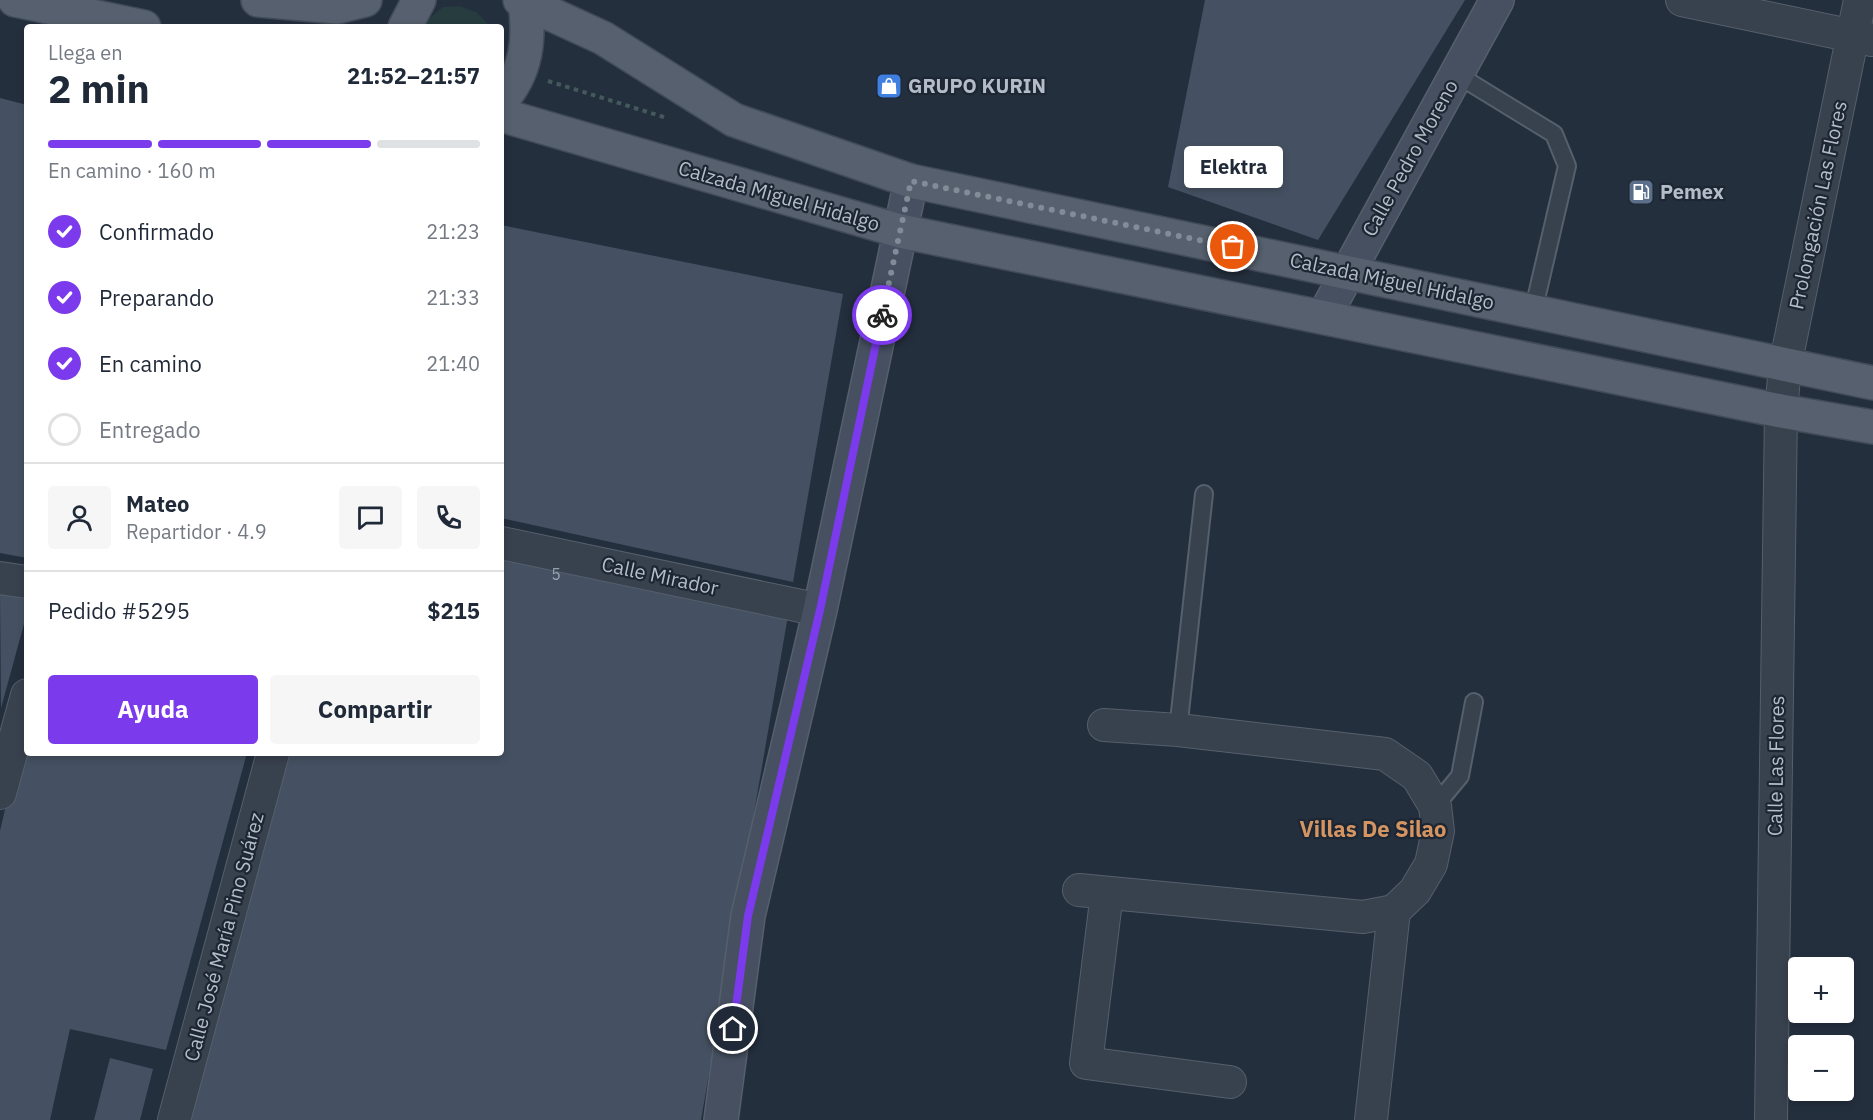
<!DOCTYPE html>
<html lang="es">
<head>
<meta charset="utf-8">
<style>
	:root { --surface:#fff; --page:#f6f6f7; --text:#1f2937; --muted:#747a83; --line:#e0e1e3; --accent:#7c3aed }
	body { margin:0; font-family:"IBM Plex Sans",sans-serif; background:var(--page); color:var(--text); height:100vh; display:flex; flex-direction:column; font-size:22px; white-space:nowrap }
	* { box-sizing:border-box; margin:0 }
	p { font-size:20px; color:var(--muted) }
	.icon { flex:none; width:33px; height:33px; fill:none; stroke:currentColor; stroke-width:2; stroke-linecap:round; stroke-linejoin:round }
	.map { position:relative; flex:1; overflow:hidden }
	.sheet { position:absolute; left:24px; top:24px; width:480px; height:732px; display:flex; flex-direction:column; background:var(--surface); border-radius:6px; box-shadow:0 3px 9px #0003 }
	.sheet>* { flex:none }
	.buttons { position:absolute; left:1788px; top:957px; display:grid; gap:12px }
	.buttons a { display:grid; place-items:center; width:66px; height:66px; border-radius:6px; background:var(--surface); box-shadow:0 3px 9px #0003; font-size:30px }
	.pin { position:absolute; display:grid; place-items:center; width:51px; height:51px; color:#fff; margin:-26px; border:3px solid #fff; border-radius:50%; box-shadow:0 2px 6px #0007 }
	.courier { position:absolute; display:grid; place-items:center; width:60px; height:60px; margin:-30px; border:4px solid #7c3aed; border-radius:50%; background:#fff; color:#222; box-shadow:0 2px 8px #0007 }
	.bubble { position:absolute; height:42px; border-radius:6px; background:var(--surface); box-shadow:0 3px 9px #0003; font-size:20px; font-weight:700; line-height:42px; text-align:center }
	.headline em { font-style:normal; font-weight:700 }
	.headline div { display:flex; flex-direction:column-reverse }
	.headline { display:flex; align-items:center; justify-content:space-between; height:102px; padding:0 24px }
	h1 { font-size:39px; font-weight:700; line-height:45px }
	.bar { display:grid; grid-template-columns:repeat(4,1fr); gap:9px 6px; align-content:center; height:72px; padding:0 24px }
	.bar i { height:8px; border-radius:4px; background:var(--line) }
	.bar .on { background:var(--accent) }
	.bar p { grid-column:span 4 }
	.line { display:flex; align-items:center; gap:15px; padding:0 24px; border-top:2px solid var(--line) }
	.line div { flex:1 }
	.round { display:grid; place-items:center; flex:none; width:63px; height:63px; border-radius:6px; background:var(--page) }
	ol { padding:0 24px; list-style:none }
	li { display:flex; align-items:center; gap:18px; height:66px }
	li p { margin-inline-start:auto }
	li .icon { padding:6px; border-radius:50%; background:var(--accent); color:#fff; stroke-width:4 }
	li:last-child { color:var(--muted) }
	li i { width:33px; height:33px; border:3px solid var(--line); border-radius:50% }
	.button { display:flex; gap:12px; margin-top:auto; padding:12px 24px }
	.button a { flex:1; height:69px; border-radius:6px; background:var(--accent); color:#fff; font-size:24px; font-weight:700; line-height:69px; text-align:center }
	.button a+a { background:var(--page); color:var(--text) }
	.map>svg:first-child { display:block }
	.green { fill:#263c3f }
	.building { fill:#455162 }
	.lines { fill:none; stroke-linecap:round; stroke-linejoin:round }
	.lane-casing { stroke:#565f6c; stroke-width:20 }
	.street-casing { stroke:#565f6c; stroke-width:34 }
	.secondary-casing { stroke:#565f6c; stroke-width:36 }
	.primary-casing { stroke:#414a57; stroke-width:36 }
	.path { stroke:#44595c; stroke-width:4; stroke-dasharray:4.5 4.5; stroke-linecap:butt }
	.lane { stroke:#38414e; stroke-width:16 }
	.street { stroke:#38414e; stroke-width:32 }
	.secondary { stroke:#465061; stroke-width:33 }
	.primary { stroke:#56606e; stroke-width:33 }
	.done { stroke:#828b98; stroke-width:6; stroke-dasharray:0 10.8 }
	.route { stroke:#7c3aed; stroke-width:8 }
	.labels { text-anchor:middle; stroke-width:4.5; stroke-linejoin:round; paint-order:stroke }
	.number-label { font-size:16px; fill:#98a1af }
	.poi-label { font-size:20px; font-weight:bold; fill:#b4bcc9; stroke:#1d2633; text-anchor:start }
	.street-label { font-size:20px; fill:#b4bcc9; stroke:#1d2633 }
	.quarter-label { font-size:22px; font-weight:bold; fill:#d59563; stroke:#1d2633 }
</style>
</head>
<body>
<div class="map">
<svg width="1873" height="1120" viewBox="0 0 1873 1120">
	<rect width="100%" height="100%" fill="#242f3e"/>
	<path class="green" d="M459,6L476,12L491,27H419L443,7Z"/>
	<path class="building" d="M1205,0H1465L1318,240L1168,187Z
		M0,98L27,105V558L0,553Z
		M501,225L843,294L793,582L501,518Z
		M501,543L790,604L701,1120H174L273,753H501Z
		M0,591L27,595V613L1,708Z
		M26,719L27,753H247L166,1050L70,1029L50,1120H0V831Z
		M110,1058L153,1069L140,1120H94Z"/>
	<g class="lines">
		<g class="lane-casing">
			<path id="lane" d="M1456,74L1554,134L1567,166L1533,312
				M1178,730L1204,494
				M1435,806L1460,776L1474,702"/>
		</g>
		<g class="street-casing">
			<path id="street" d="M1682,0L1872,40
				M501,543L820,610
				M0,578L27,582
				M0,793L27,695
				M1079,890L1363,917L1394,911L1415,891L1431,864L1438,831L1435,806L1417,776L1385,754L1178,730L1104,725
				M1107,893L1086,1063L1230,1082
				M174,1120L273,753
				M1371,1120L1394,911
				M1771,1120L1781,411L1785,366L1860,0"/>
		</g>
		<g class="secondary-casing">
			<path id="secondary" d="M1324,316L1497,0
				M721,1120L748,916L820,610L911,181"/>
		</g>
		<g class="primary-casing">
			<path id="primary" d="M15,0L144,27
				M258,0L337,7L365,0
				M520,0L603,38L734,120L911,181L1873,383
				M405,27L419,0
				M501,101C527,72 530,39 525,2
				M501,115L900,231L1781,411L1873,427"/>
		</g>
		<path class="path" d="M548,81L667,118"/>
		<use href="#lane" class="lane"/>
		<use href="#street" class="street"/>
		<use href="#secondary" class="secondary"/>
		<use href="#primary" class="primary"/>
	</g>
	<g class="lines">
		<path class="done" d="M882,315L911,181L1233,247"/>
		<path class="route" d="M733,1029L748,916L820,610L882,315"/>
	</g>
	<defs>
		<g id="shop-square" transform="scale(1.35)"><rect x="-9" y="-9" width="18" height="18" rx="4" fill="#3f7fe0" stroke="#1d2633"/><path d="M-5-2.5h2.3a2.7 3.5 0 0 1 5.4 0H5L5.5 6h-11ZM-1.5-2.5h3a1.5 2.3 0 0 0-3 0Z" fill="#fff"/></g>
		<g id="fuel-square" transform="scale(1.35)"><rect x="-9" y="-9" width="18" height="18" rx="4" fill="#5c6f8a" stroke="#1d2633"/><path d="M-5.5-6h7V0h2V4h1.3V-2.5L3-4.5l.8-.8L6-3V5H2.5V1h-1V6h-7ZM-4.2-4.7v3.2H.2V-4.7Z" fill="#fff"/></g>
	</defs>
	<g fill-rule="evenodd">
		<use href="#shop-square" x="889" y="86"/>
		<use href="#fuel-square" x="1641" y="192"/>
	</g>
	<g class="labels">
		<g class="number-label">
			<text x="556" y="580">5</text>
		</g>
		<g class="poi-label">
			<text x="908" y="93">GRUPO KURIN</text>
			<text x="1660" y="199">Pemex</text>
		</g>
		<g class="street-label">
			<text transform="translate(1410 158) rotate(-61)" y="7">Calle Pedro Moreno</text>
			<text transform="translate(779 196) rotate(16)" y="7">Calzada Miguel Hidalgo</text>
			<text transform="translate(1818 205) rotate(-78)" y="7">Prolongación Las Flores</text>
			<text transform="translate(1392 281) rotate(12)" y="7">Calzada Miguel Hidalgo</text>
			<text transform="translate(660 576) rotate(12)" y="7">Calle Mirador</text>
			<text transform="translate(1776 766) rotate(-89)" y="7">Calle Las Flores</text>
			<text transform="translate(224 937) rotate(-75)" y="7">Calle José María Pino Suárez</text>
		</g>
		<g class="quarter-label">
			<text x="1373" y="837">Villas De Silao</text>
		</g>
	</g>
</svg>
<div class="buttons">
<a>+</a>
<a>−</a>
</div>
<div class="pin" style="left:1233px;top:247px;background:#ea580c"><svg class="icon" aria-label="bag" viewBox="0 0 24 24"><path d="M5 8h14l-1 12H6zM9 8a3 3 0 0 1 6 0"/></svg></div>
<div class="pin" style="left:733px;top:1029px;background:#1f2937"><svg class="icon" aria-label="home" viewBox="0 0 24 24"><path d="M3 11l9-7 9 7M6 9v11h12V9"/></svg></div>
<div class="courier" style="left:882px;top:315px"><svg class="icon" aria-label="bike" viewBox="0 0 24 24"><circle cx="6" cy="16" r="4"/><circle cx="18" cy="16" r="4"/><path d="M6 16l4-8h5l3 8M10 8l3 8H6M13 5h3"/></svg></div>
<div class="bubble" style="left:1184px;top:146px;width:99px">Elektra</div>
<section class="sheet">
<div class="headline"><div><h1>2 min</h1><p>Llega en</p></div><em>21:52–21:57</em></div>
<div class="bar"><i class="on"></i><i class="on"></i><i class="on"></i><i></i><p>En camino · 160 m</p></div>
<ol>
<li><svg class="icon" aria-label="check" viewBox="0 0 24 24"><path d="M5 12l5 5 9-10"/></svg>Confirmado<p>21:23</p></li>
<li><svg class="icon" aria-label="check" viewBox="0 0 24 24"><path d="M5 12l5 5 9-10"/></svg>Preparando<p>21:33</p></li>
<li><svg class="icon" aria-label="check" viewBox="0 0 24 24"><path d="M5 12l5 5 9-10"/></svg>En camino<p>21:40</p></li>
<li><i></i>Entregado</li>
</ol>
<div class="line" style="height:108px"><a class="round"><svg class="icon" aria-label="person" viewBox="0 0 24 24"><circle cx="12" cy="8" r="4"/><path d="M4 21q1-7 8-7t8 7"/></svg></a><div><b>Mateo</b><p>Repartidor · 4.9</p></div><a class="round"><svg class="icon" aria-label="chat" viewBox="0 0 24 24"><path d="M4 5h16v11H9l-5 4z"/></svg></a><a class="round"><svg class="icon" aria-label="phone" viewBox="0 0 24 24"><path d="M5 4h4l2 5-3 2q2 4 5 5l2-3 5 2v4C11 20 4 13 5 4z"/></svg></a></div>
<div class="line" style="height:78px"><div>Pedido #5295</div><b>$215</b></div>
<div class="button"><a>Ayuda</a><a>Compartir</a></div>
</section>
</div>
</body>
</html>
